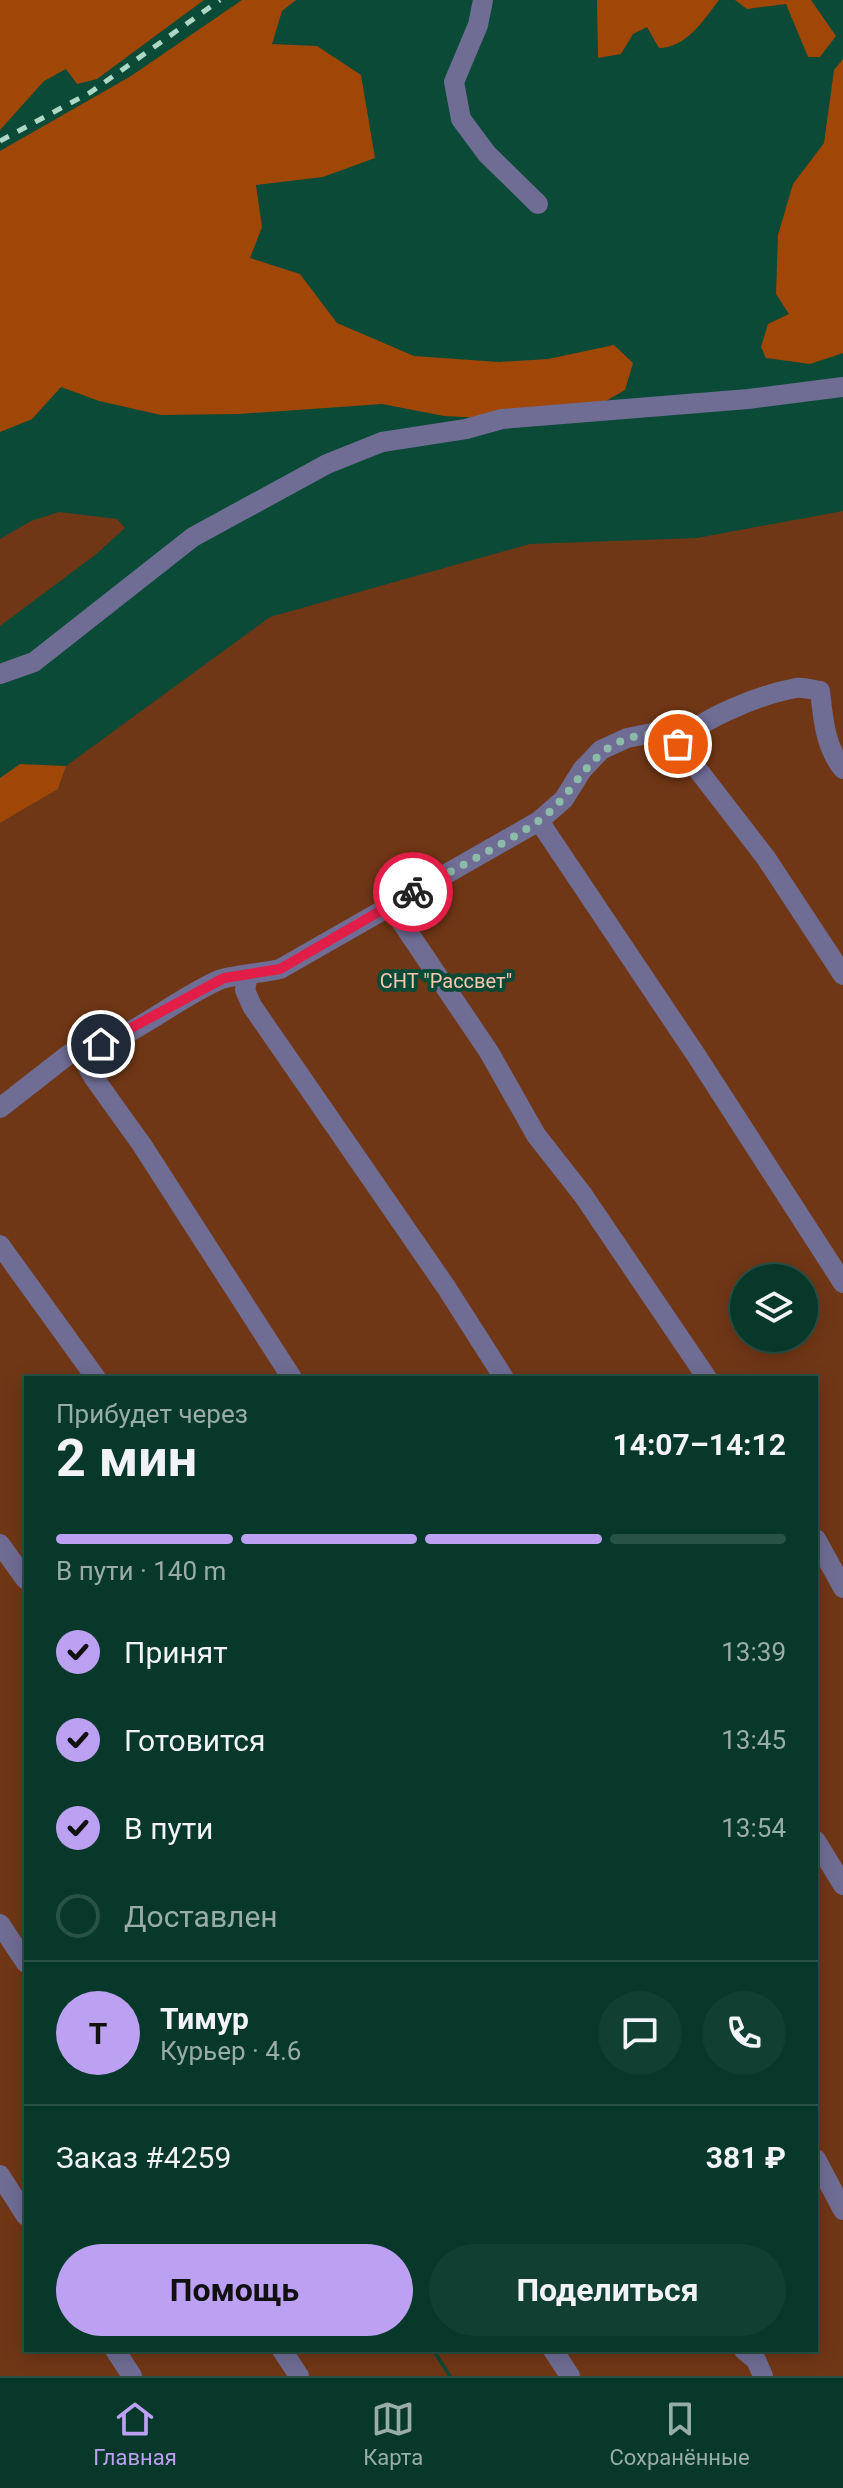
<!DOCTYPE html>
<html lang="ru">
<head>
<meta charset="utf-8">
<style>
	:root { --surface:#083829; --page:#113f31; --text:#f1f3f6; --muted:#98aca8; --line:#295246; --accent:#bca0f2 }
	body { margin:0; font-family:Roboto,sans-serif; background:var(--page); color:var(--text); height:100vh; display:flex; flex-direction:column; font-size:30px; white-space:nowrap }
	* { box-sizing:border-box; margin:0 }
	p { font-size:26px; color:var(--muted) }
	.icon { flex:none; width:44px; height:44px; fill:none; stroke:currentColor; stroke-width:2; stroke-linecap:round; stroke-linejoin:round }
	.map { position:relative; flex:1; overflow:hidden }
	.sheet { position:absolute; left:24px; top:1376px; width:794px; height:976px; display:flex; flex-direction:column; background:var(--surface); border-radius:0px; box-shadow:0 4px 20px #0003,0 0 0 2px var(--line) }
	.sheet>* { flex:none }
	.tools { position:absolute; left:730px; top:1264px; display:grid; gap:16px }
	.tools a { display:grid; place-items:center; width:88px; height:88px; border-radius:50%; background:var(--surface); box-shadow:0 4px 20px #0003,0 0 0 2px var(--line); font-size:40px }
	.pin { position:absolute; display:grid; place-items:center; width:68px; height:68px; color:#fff; margin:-34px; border:4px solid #fff; border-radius:50%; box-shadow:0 2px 8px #0007 }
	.courier { position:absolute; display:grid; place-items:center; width:80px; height:80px; margin:-40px; border:6px solid #e11d48; border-radius:50%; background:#fff; color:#222; box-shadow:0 2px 10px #0007 }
	.summary em { font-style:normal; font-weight:700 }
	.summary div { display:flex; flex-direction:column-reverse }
	.summary { display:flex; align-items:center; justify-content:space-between; height:136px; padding:0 32px }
	h1 { font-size:52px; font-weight:700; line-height:60px }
	.bar { display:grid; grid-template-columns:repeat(4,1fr); gap:12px 8px; align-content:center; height:96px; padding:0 32px }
	.bar i { height:10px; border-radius:6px; background:var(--line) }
	.bar .current { background:var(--accent) }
	.bar p { grid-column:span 4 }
	.line { display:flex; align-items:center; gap:20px; padding:0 32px; border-top:2px solid var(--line) }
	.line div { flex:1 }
	.round { display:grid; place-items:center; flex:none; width:84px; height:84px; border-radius:42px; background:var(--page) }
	ol { padding:0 32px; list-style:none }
	li { display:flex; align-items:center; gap:24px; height:88px }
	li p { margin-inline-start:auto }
	li .icon { padding:8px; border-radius:50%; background:var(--accent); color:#111; stroke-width:4 }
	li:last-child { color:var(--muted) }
	li i { width:44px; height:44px; border:4px solid var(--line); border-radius:50% }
	.button { display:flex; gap:16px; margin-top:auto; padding:16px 32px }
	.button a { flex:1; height:92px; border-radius:48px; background:var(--accent); color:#111; font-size:32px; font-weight:700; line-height:92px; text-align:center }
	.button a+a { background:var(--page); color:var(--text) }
	.tabs { display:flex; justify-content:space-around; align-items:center; height:112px; border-top:2px solid var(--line); background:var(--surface); font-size:22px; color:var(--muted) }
	.tabs a { display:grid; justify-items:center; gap:4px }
	.tabs .current { color:var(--accent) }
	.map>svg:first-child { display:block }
	.green { fill:#703716; fill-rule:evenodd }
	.forest { fill:#a04607 }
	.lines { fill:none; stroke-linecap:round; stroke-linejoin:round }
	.minor { stroke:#6f6d94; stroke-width:20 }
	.rail { stroke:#aed8c6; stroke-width:5; stroke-dasharray:10 10; stroke-linecap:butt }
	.done { stroke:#8dbba9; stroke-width:8; stroke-dasharray:0 14.4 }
	.route { stroke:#e11d48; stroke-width:10 }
	.labels { text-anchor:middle; stroke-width:8; stroke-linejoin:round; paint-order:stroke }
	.park-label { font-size:20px; fill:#fac7af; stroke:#0a4a37 }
</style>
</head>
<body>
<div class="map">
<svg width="843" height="2376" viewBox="0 0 843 2376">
	<rect width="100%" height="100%" fill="#0a4a37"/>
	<path class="green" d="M843,511V2376H452L435,2350H816V1378H26V2350H431L448,2376H0V823L58,789L66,766L270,617L530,544L697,538ZM744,1278H804V1338H744Z
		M59,512L117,519L125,528L95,555L0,626V539L31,521Z"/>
	<path class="forest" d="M0,0H204L97,79L77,84L66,69L44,81L0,130Z
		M242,0H296L282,11L272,44L317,46L361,75L375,158L323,177L256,185L262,227L250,258L300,274L337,323L414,356L499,362L548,359L614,345L633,363L625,390L592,409L502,419L444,416L382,404L238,414L161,415L99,401L61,387L32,419L0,432V151L131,76Z
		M597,0H719C704,20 686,48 659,48L647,27L633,34L621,54L598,58Z
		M735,0H811L836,36L820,57H808L786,4L747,9Z
		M843,59V353L810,364L766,358L761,347L768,324L789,314L776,294L778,235L793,184L824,143L834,70Z
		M20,764L66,766L58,789L0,823V778Z"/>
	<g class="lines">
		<path class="minor" d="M483,0L478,25L454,82L461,119L487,154L538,204
			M0,674L34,662L193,537L327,464L382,442L466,429L502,419L748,399L843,387
			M678,744L766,858L843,975
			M539,821L696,1055L843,1283
			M390,905L489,1052L536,1135L583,1195L707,1378
			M248,976L245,990L252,1006L446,1287L504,1378
			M80,1053L94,1078L142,1145L292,1378
			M0,1108L69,1054C123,1047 169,1002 219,980C230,975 264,973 280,969L539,821L564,799L582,770L601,750L627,738L657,732L678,744C699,718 763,694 796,688C804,687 813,690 820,691C823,718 825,747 843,769
			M0,1245L96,1378
			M816,1539L843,1588
			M0,1544L26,1580
			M816,1841L843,1885
			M0,1924L26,1963
			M816,2159L843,2210
			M0,2175L26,2216
			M115,2350L132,2376
			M282,2350L299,2376
			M553,2350L570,2376
			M744,2350L756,2360L763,2376"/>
		<path class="rail" d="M0,141L91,92L220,0"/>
	</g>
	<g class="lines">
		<path class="done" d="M413,892C454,869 498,848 537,822C577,795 587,745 638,736C656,732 663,734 678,744"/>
		<path class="route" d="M101,1044L224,978L280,969L413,892"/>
	</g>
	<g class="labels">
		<g class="park-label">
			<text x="446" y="988">СНТ "Рассвет"</text>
		</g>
	</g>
</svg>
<div class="tools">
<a><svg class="icon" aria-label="layers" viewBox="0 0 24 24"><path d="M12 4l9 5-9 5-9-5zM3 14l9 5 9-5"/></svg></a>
</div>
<div class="pin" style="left:678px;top:744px;background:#ea580c"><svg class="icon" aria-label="bag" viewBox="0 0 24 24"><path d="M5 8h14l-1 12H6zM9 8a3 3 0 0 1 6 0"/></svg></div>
<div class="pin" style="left:101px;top:1044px;background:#1f2937"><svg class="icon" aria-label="home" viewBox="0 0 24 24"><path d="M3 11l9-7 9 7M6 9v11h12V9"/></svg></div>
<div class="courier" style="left:413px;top:892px"><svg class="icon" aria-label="bike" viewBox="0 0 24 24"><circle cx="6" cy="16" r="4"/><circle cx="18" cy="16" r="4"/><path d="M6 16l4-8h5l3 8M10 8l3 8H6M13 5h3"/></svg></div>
<section class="sheet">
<div class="summary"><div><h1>2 мин</h1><p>Прибудет через</p></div><em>14:07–14:12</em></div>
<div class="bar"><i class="current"></i><i class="current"></i><i class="current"></i><i></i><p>В пути · 140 m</p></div>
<ol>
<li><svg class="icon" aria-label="check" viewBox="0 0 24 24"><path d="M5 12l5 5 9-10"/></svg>Принят<p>13:39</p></li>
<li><svg class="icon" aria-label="check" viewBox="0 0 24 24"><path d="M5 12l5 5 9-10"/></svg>Готовится<p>13:45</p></li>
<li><svg class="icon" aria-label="check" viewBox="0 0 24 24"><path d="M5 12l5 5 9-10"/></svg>В пути<p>13:54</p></li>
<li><i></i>Доставлен</li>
</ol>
<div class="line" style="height:144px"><b class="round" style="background:var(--accent);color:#111">Т</b><div><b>Тимур</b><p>Курьер · 4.6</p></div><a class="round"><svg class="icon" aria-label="chat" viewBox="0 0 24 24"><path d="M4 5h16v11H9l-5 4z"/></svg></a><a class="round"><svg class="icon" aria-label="phone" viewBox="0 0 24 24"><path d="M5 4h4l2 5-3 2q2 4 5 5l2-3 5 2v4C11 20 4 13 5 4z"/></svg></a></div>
<div class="line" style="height:104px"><div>Заказ #4259</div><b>381 ₽</b></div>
<div class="button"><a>Помощь</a><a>Поделиться</a></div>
</section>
</div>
<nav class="tabs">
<a class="current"><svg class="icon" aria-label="home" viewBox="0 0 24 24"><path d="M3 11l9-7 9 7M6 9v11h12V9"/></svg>Главная</a>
<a><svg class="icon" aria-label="map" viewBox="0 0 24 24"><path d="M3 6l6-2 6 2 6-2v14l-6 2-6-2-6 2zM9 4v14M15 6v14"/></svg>Карта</a>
<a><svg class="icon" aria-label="saved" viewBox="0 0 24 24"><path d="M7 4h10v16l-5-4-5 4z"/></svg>Сохранённые</a>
</nav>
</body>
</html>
